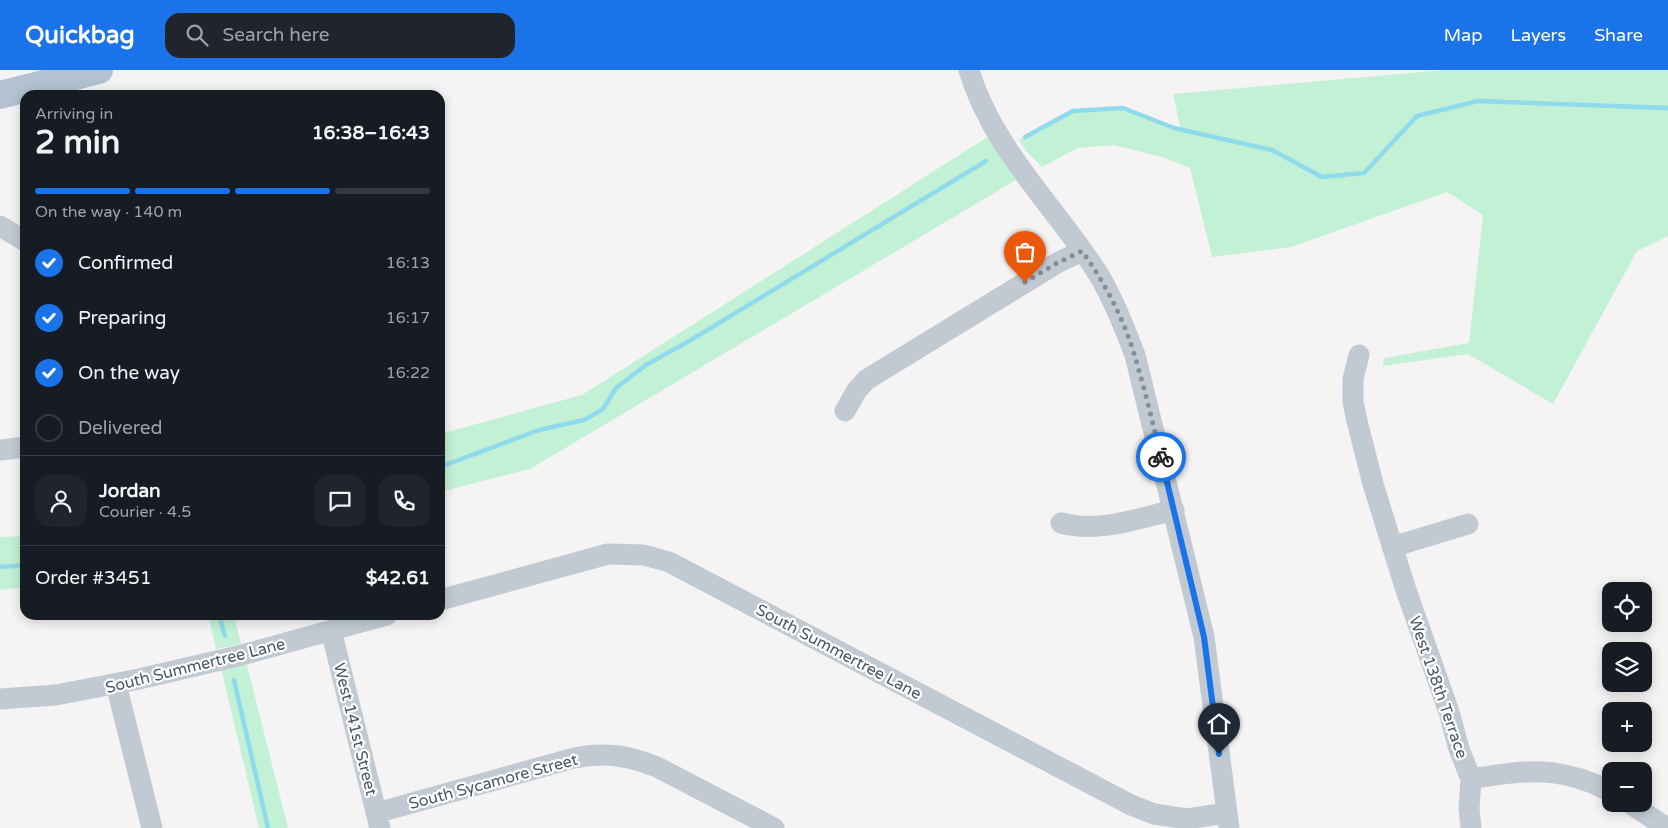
<!DOCTYPE html>
<html lang="en">
<head>
<meta charset="utf-8">
<style>
	:root { --surface:#171b24; --page:#20242c; --text:#f1f3f6; --muted:#9ea1a6; --line:#363941; --accent:#1a73e8 }
	body { margin:0; font-family:"Varela Round",sans-serif; background:var(--page); color:var(--text); height:100vh; display:flex; flex-direction:column; font-size:19px; white-space:nowrap }
	* { box-sizing:border-box; margin:0 }
	p { font-size:16px; color:var(--muted) }
	.icon { flex:none; width:28px; height:28px; fill:none; stroke:currentColor; stroke-width:2; stroke-linecap:round; stroke-linejoin:round }
	.map { position:relative; flex:1; overflow:hidden }
	.sheet { position:absolute; left:20px; top:20px; width:425px; height:530px; display:flex; flex-direction:column; background:var(--surface); border-radius:15px; box-shadow:0 2px 12px #0003 }
	.sheet>* { flex:none }
	.fabs { position:absolute; left:1602px; top:512px; display:grid; gap:10px }
	.fabs a { display:grid; place-items:center; width:50px; height:50px; border-radius:10px; background:var(--surface); box-shadow:0 2px 12px #0003; font-size:25px }
	.pin { position:absolute; display:grid; place-items:center; width:42px; height:42px; color:#fff; margin:-51px -21px; border-radius:50% 50% 50% 0; rotate:-45deg; box-shadow:0 0 5px #0007 }
	.pin .icon { rotate:45deg }
	.courier { position:absolute; display:grid; place-items:center; width:50px; height:50px; margin:-25px; border:4px solid #1a73e8; border-radius:50%; background:#fff; color:#222; box-shadow:0 1px 6px #0007 }
	.overview em { font-style:normal; font-weight:700 }
	.overview div { display:flex; flex-direction:column-reverse }
	.overview { display:flex; align-items:center; justify-content:space-between; height:85px; padding:0 15px }
	h1 { font-size:32px; font-weight:700; line-height:38px }
	.bar { display:grid; grid-template-columns:repeat(4,1fr); gap:8px 5px; align-content:center; height:60px; padding:0 15px }
	.bar i { height:6px; border-radius:4px; background:var(--line) }
	.bar .current { background:var(--accent) }
	.bar p { grid-column:span 4 }
	.line { display:flex; align-items:center; gap:12px; padding:0 15px; border-top:1px solid var(--line) }
	.line div { flex:1 }
	.round { display:grid; place-items:center; flex:none; width:52px; height:52px; border-radius:15px; background:var(--page) }
	ol { padding:0 15px; list-style:none }
	li { display:flex; align-items:center; gap:15px; height:55px }
	li p { margin-inline-start:auto }
	li .icon { padding:5px; border-radius:50%; background:var(--accent); color:#fff; stroke-width:4 }
	li:last-child { color:var(--muted) }
	li i { width:28px; height:28px; border:2px solid var(--line); border-radius:50% }
	header { display:flex; align-items:center; gap:30px; box-sizing:border-box; height:70px; padding:0 25px; background:var(--accent); color:#fff }
	header strong { font-size:24px }
	nav { display:flex; gap:28px; margin-inline-start:auto; font-size:18px }
	.search { width:350px; height:45px; background:var(--page); display:flex; align-items:center; gap:12px; box-sizing:border-box; padding:0 18px; border-radius:15px; color:var(--muted); font-size:19px }
	.map>svg:first-child { display:block }
	.green { fill:#c3f1d5 }
	.lines { fill:none; stroke-linecap:round; stroke-linejoin:round }
	.stream { stroke:#90daee; stroke-width:4.5 }
	.minor { stroke:#c1cad2; stroke-width:21 }
	.major { stroke:#b3c2d1; stroke-width:28 }
	.done { stroke:#868d94; stroke-width:5; stroke-dasharray:0 9 }
	.route { stroke:#1a73e8; stroke-width:6 }
	.labels { text-anchor:middle; stroke-width:4.5; stroke-linejoin:round; paint-order:stroke }
	.street-label { font-size:16px; fill:#4a5661; stroke:#fff }
</style>
</head>
<body>
<header>
<strong>Quickbag</strong>
<div class="search"><svg class="icon" aria-label="search" viewBox="0 0 24 24"><circle cx="10" cy="10" r="6"/><path d="M15 15l6 6"/></svg>Search here</div>
<nav><a>Map</a><a>Layers</a><a>Share</a></nav>
</header>
<div class="map">
<svg width="1668" height="758" viewBox="0 0 1668 758">
	<rect width="100%" height="100%" fill="#f5f3f3"/>
	<path class="green" d="M1444,0H1668V166L1637,181L1553,334L1468,284L1383,296L1384,288L1469,273L1483,145L1447,122L1291,177L1212,187L1190,98L1162,87L1114,75L1078,78L1042,97L1027,82L1019,70L1073,41L1123,38L1181,60L1173,24Z
		M989,66L1016,110L530,399L440,422V364L582,325Z
		M25,466V517L0,520V467Z
		M208,545H234L241,574L216,579Z
		M246,591L288,758H259L221,598Z"/>
	<g class="lines">
		<path class="stream" d="M1025,67L1073,41L1123,38L1174,58L1272,80L1322,107L1364,103L1417,46L1478,31L1668,38
			M440,397L539,360L584,350L603,339L616,318L646,295L691,270L986,91
			M0,497L25,495
			M219,545L225,566
			M234,610L268,758"/>
		<path class="minor" d="M969,0C992,78 1054,135 1097,202C1113,228 1124,257 1135,285L1204,567L1229,758
			M0,156L25,171
			M1359,285L1353,309V332L1357,351L1373,414L1405,517L1449,642L1459,679L1471,709L1469,738L1471,758
			M845,341L857,320L866,310L1057,193L1082,181
			M0,380L25,377
			M1061,453C1099,463 1136,449 1174,440
			M1392,477L1468,454
			M440,530L608,484L644,485L669,492L1131,735L1154,744L1187,749L1226,743
			M331,560L380,758
			M116,614L152,758
			M0,629L56,625L139,609L238,586L387,545
			M1471,709C1525,700 1561,695 1611,722
			M1631,734L1667,758
			M376,743L574,688C605,682 627,685 657,697L774,758"/>
		<path class="major" d="M0,25L99,0"/>
	</g>
	<g class="lines">
		<path class="done" d="M1025,212L1057,193L1082,181C1105,213 1124,249 1135,287C1145,320 1153,354 1161,387"/>
		<path class="route" d="M1161,387L1204,567L1219,684"/>
	</g>
	<g class="labels">
		<g class="street-label">
			<text transform="translate(839 581) rotate(28)" y="6">South Summertree Lane</text>
			<text transform="translate(195 595) rotate(-14)" y="6">South Summertree Lane</text>
			<text transform="translate(1439 617) rotate(71)" y="6">West 138th Terrace</text>
			<text transform="translate(356 659) rotate(76)" y="6">West 141st Street</text>
			<text transform="translate(493 711) rotate(-15)" y="6">South Sycamore Street</text>
		</g>
	</g>
</svg>
<div class="fabs">
<a><svg class="icon" aria-label="locate" viewBox="0 0 24 24"><circle cx="12" cy="12" r="6"/><path d="M12 2v4M12 18v4M2 12h4M18 12h4"/></svg></a>
<a><svg class="icon" aria-label="layers" viewBox="0 0 24 24"><path d="M12 4l9 5-9 5-9-5zM3 14l9 5 9-5"/></svg></a>
<a>+</a>
<a>−</a>
</div>
<div class="pin" style="left:1025px;top:212px;background:#ea580c"><svg class="icon" aria-label="bag" viewBox="0 0 24 24"><path d="M5 8h14l-1 12H6zM9 8a3 3 0 0 1 6 0"/></svg></div>
<div class="pin" style="left:1219px;top:684px;background:#1f2937"><svg class="icon" aria-label="home" viewBox="0 0 24 24"><path d="M3 11l9-7 9 7M6 9v11h12V9"/></svg></div>
<div class="courier" style="left:1161px;top:387px"><svg class="icon" aria-label="bike" viewBox="0 0 24 24"><circle cx="6" cy="16" r="4"/><circle cx="18" cy="16" r="4"/><path d="M6 16l4-8h5l3 8M10 8l3 8H6M13 5h3"/></svg></div>
<section class="sheet">
<div class="overview"><div><h1>2 min</h1><p>Arriving in</p></div><em>16:38–16:43</em></div>
<div class="bar"><i class="current"></i><i class="current"></i><i class="current"></i><i></i><p>On the way · 140 m</p></div>
<ol>
<li><svg class="icon" aria-label="check" viewBox="0 0 24 24"><path d="M5 12l5 5 9-10"/></svg>Confirmed<p>16:13</p></li>
<li><svg class="icon" aria-label="check" viewBox="0 0 24 24"><path d="M5 12l5 5 9-10"/></svg>Preparing<p>16:17</p></li>
<li><svg class="icon" aria-label="check" viewBox="0 0 24 24"><path d="M5 12l5 5 9-10"/></svg>On the way<p>16:22</p></li>
<li><i></i>Delivered</li>
</ol>
<div class="line" style="height:90px"><a class="round"><svg class="icon" aria-label="person" viewBox="0 0 24 24"><circle cx="12" cy="8" r="4"/><path d="M4 21q1-7 8-7t8 7"/></svg></a><div><b>Jordan</b><p>Courier · 4.5</p></div><a class="round"><svg class="icon" aria-label="chat" viewBox="0 0 24 24"><path d="M4 5h16v11H9l-5 4z"/></svg></a><a class="round"><svg class="icon" aria-label="phone" viewBox="0 0 24 24"><path d="M5 4h4l2 5-3 2q2 4 5 5l2-3 5 2v4C11 20 4 13 5 4z"/></svg></a></div>
<div class="line" style="height:65px"><div>Order #3451</div><b>$42.61</b></div>
</section>
</div>
</body>
</html>
